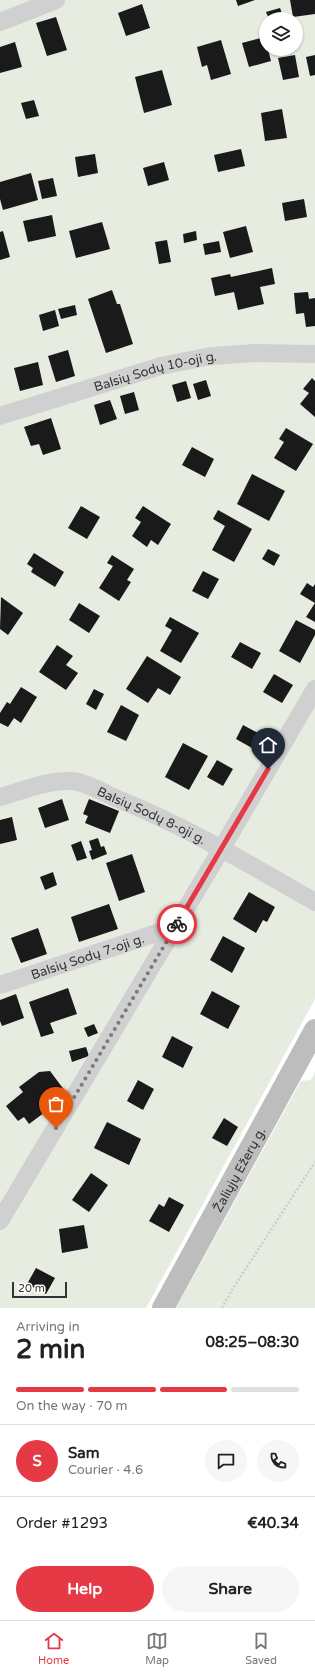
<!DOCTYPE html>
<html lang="en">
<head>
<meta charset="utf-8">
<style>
	:root { --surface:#fff; --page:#f6f6f6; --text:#222; --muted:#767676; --line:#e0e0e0; --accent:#e63946 }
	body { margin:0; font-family:"Varela Round",sans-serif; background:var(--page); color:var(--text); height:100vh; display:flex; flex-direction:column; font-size:15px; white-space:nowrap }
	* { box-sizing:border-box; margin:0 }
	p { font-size:13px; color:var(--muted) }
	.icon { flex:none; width:22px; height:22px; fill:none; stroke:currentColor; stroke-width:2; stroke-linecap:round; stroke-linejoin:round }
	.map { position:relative; height:1308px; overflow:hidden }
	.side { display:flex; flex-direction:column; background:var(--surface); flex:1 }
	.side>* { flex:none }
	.controls { position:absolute; left:259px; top:12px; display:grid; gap:8px }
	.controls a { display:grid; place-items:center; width:44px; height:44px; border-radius:50%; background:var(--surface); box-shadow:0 1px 3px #0004; font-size:20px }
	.scale { position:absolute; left:12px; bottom:10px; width:55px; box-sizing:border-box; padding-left:4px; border:2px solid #333; border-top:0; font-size:11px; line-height:14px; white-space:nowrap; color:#333; -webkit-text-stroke:3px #fff; paint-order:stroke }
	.pin { position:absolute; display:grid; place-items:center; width:34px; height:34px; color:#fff; margin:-41px -17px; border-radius:50% 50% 50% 0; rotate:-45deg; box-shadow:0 0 4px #0007 }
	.pin .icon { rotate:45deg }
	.courier { position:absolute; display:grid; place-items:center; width:40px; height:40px; margin:-20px; border:3px solid #e63946; border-radius:50%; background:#fff; color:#222; box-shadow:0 1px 5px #0007 }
	.summary em { font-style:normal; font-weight:700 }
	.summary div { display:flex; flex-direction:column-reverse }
	.summary { display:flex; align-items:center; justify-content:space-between; height:68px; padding:0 16px }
	h1 { font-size:26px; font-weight:700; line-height:30px }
	.bar { display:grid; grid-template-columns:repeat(4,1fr); gap:6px 4px; align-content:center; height:48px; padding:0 16px }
	.bar i { height:5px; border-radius:3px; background:var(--line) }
	.bar .selected { background:var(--accent) }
	.bar p { grid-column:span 4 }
	.line { display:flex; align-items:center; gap:10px; padding:0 16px; border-top:1px solid var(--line) }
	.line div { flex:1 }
	.round { display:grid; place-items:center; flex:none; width:42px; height:42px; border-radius:21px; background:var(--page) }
	.cta { display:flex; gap:8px; margin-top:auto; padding:8px 16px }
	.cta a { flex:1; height:46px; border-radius:24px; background:var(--accent); color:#fff; font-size:16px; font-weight:700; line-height:46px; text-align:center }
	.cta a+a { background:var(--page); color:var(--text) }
	.dock { display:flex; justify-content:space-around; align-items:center; height:56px; border-top:1px solid var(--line); background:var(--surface); font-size:11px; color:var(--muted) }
	.dock a { display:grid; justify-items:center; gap:2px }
	.dock .selected { color:var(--accent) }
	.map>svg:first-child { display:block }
	.green { fill:#e6ecdf; fill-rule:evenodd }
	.building { fill:#1a1a1a }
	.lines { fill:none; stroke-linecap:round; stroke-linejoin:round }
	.path { stroke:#cdcdcd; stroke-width:2.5; stroke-dasharray:2 2; stroke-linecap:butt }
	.street { stroke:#d0d0d0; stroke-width:18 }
	.secondary { stroke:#bdbdbd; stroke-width:22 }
	.done { stroke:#7a7a7a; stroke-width:4; stroke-dasharray:0 7.2 }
	.route { stroke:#e63946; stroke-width:5 }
	.labels { text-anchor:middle; stroke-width:4; stroke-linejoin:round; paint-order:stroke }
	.street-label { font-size:13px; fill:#333; stroke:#fff }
</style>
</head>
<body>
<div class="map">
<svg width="315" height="1308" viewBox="0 0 315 1308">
	<rect width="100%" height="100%" fill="#fff"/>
	<path class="green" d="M0,0H315V999L146,1308H0ZM266,19H296V49H266Z
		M315,1072V1308H176L301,1081L311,1080Z"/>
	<path class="building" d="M236,0H255L238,6Z
		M290,0H315V14L293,17Z
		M142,4L150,28L126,36L118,13Z
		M280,8L284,19H269L266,12Z
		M56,17L67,50L47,56L36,23Z
		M265,37L266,49H268L271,61L249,67L242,43Z
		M221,40L231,74L211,80L207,65L202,67L197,47Z
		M15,42L22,67L0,73V47Z
		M295,55L299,77L283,80L278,58Z
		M315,55V75L310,76L306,57Z
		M162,70L172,105L144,113L135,77Z
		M34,100L39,116L26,119L21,103Z
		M282,109L287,138L265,141L261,113Z
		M241,149L245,166L218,172L214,155Z
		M95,154L98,173L78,177L75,157Z
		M164,162L169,180L148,186L143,168Z
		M31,173L38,200L3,210L0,199V182Z
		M53,178L57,196L42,199L38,181Z
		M304,199L307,217L285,221L282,203Z
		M52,215L56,236L28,242L23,221Z
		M102,222L110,249L76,258L69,231Z
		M246,226L253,252L230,258L223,232Z
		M3,231L10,257L0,260V232Z
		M196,231L197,240L184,243L183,234Z
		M167,240L171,262L159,264L155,242Z
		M219,241L221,252L205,255L203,244Z
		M272,268L275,284L260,287L264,304L238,310L234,292L215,296L211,278L230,274L231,277Z
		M112,290L117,304H120L133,344L106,353L88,299Z
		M308,292L309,299L315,298V326L306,327L304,313L296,314L294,293Z
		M75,305L77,315L61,319L58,309Z
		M55,310L59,326L43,331L39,315Z
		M68,350L75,376L56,382L48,356Z
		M38,362L43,385L20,391L14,368Z
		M312,378L315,381V417L300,404L309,393L303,389Z
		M206,380L211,396L198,400L193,384Z
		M186,381L191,398L177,402L172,385Z
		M134,392L139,410L125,414L120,396Z
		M110,400L117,419L100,425L94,405Z
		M51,418L61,449L43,455L39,444L31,446L24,427Z
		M286,428L313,444L296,471L274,458L284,442L279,439Z
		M192,447L214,459L205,477L182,465Z
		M252,474L285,491L269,521L237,504Z
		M81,506L100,517L87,539L68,528Z
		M143,506L171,524L158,545L151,540L147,547L132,536L141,522L135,518Z
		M218,510L252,529L234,562L212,550L225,526L213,519Z
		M268,549L280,555L274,566L262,559Z
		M34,553L64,572L55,587L31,572L33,568L27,564Z
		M112,555L134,569L127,580L131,582L119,601L99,588L113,566L107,563Z
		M203,571L219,579L208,599L192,591Z
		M307,583L313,587L315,584V622L306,617L315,603L300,594Z
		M1,597L23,613L8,635L0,629Z
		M79,603L100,616L89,633L69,620Z
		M170,617L199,633L181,663L160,651L172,630L165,626Z
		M296,620L315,630V635L300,663L279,651Z
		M240,642L261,653L252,669L231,657Z
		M57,645L73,656L66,665L78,673L66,690L39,672Z
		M147,656L181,677L170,695L158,688L148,703L126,689Z
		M274,674L293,685L282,703L263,692Z
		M21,687L37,697L21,723L14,718L8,727L0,723V713L7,702L10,704Z
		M94,689L104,694L96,710L86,704Z
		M121,705L139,715L126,741L107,732Z
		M243,725L260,734L252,748L236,739Z
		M183,743L208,756L189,790L165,777Z
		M217,760L233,769L223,786L207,777Z
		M62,799L69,820L45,828L38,808Z
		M89,799L119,811L110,833L85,823L88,816L83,814Z
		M12,817L17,840L0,844V820Z
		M98,838L101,847L104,846L107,854L92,860L89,851L92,850L89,841Z
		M81,841L87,858L77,861L71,845Z
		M132,854L145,892L119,901L106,863Z
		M53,872L57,885L45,890L40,877Z
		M249,892L275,907L267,922L263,920L256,933L233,919Z
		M109,904L118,929L79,942L71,917Z
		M38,928L47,954L21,963L11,938Z
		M223,936L245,948L232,973L210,960Z
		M68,988L77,1014L50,1023L54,1033L41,1037L29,1002Z
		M212,991L240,1006L228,1029L200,1014Z
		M16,994L24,1018L2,1026L0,1021V1000Z
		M94,1024L98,1033L88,1037L84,1028Z
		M172,1036L193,1047L183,1068L162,1057Z
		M86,1047L89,1056L72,1062L69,1051Z
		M50,1071L68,1095L29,1124L24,1117L18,1121L6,1106L23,1092L19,1087L39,1072Z
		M138,1080L154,1089L143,1110L127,1101Z
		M224,1118L238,1127L227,1146L212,1138Z
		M107,1122L141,1139L129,1165L94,1148Z
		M91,1173L108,1185L89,1212L72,1200Z
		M169,1197L184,1205L169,1232L149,1221L159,1204L164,1207Z
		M84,1225L88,1248L62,1253L59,1229Z
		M36,1268L55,1278L46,1294L27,1284Z"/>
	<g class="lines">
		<path class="path" d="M222,1308L232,1290L315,1162"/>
		<g class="street">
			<path d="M0,22L56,0"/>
			<path id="s1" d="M0,416L161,366L211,356L255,353L315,354"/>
			<path id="s2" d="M0,797C22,791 47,780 71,781C85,782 100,791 113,797C184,825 249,864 315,902"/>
			<path id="s3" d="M0,985L175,927"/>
			<path d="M0,1221L222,848L315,689"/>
		</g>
		<path class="secondary" id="s4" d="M163,1308L315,1030"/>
	</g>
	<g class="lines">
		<path class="done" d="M56,1128L177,924"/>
		<path class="route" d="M177,924L268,769"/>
	</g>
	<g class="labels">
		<g class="street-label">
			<text dy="5" stroke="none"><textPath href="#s1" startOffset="162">Balsių Sodų 10-oji g.</textPath></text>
			<text dy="5" stroke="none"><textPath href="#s2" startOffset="161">Balsių Sodų 8-oji g.</textPath></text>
			<text dy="5" stroke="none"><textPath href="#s3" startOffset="92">Balsių Sodų 7-oji g.</textPath></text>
			<text dy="5" stroke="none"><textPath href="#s4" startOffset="158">Žaliųjų Ežerų g.</textPath></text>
		</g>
	</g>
</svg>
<div class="controls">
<a><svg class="icon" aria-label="layers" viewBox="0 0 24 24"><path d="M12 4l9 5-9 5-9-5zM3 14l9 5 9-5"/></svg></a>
</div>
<div class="scale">20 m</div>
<div class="pin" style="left:56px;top:1128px;background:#ea580c"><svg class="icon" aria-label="bag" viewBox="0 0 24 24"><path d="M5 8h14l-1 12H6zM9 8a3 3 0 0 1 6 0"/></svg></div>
<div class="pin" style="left:268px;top:769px;background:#1f2937"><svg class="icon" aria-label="home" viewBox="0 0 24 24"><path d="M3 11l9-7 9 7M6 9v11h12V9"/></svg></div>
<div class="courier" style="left:177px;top:924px"><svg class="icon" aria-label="bike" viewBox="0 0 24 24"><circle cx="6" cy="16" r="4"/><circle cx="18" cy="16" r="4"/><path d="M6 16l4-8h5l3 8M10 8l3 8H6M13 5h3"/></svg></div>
</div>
<section class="side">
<div class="summary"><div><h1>2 min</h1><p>Arriving in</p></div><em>08:25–08:30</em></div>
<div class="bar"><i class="selected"></i><i class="selected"></i><i class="selected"></i><i></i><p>On the way · 70 m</p></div>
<div class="line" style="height:72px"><b class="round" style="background:var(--accent);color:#fff">S</b><div><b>Sam</b><p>Courier · 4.6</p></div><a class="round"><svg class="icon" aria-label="chat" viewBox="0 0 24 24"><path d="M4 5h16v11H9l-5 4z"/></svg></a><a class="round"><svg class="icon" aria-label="phone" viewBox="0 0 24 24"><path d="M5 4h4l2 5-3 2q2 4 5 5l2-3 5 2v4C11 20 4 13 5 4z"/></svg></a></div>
<div class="line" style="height:52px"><div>Order #1293</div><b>€40.34</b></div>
<div class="cta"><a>Help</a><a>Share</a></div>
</section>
<nav class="dock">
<a class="selected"><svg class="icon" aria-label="home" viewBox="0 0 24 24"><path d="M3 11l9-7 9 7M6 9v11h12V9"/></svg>Home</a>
<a><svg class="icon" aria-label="map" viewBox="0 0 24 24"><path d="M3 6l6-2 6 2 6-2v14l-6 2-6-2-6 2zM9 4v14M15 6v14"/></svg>Map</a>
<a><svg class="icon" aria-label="saved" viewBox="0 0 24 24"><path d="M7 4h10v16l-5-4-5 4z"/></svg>Saved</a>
</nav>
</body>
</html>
